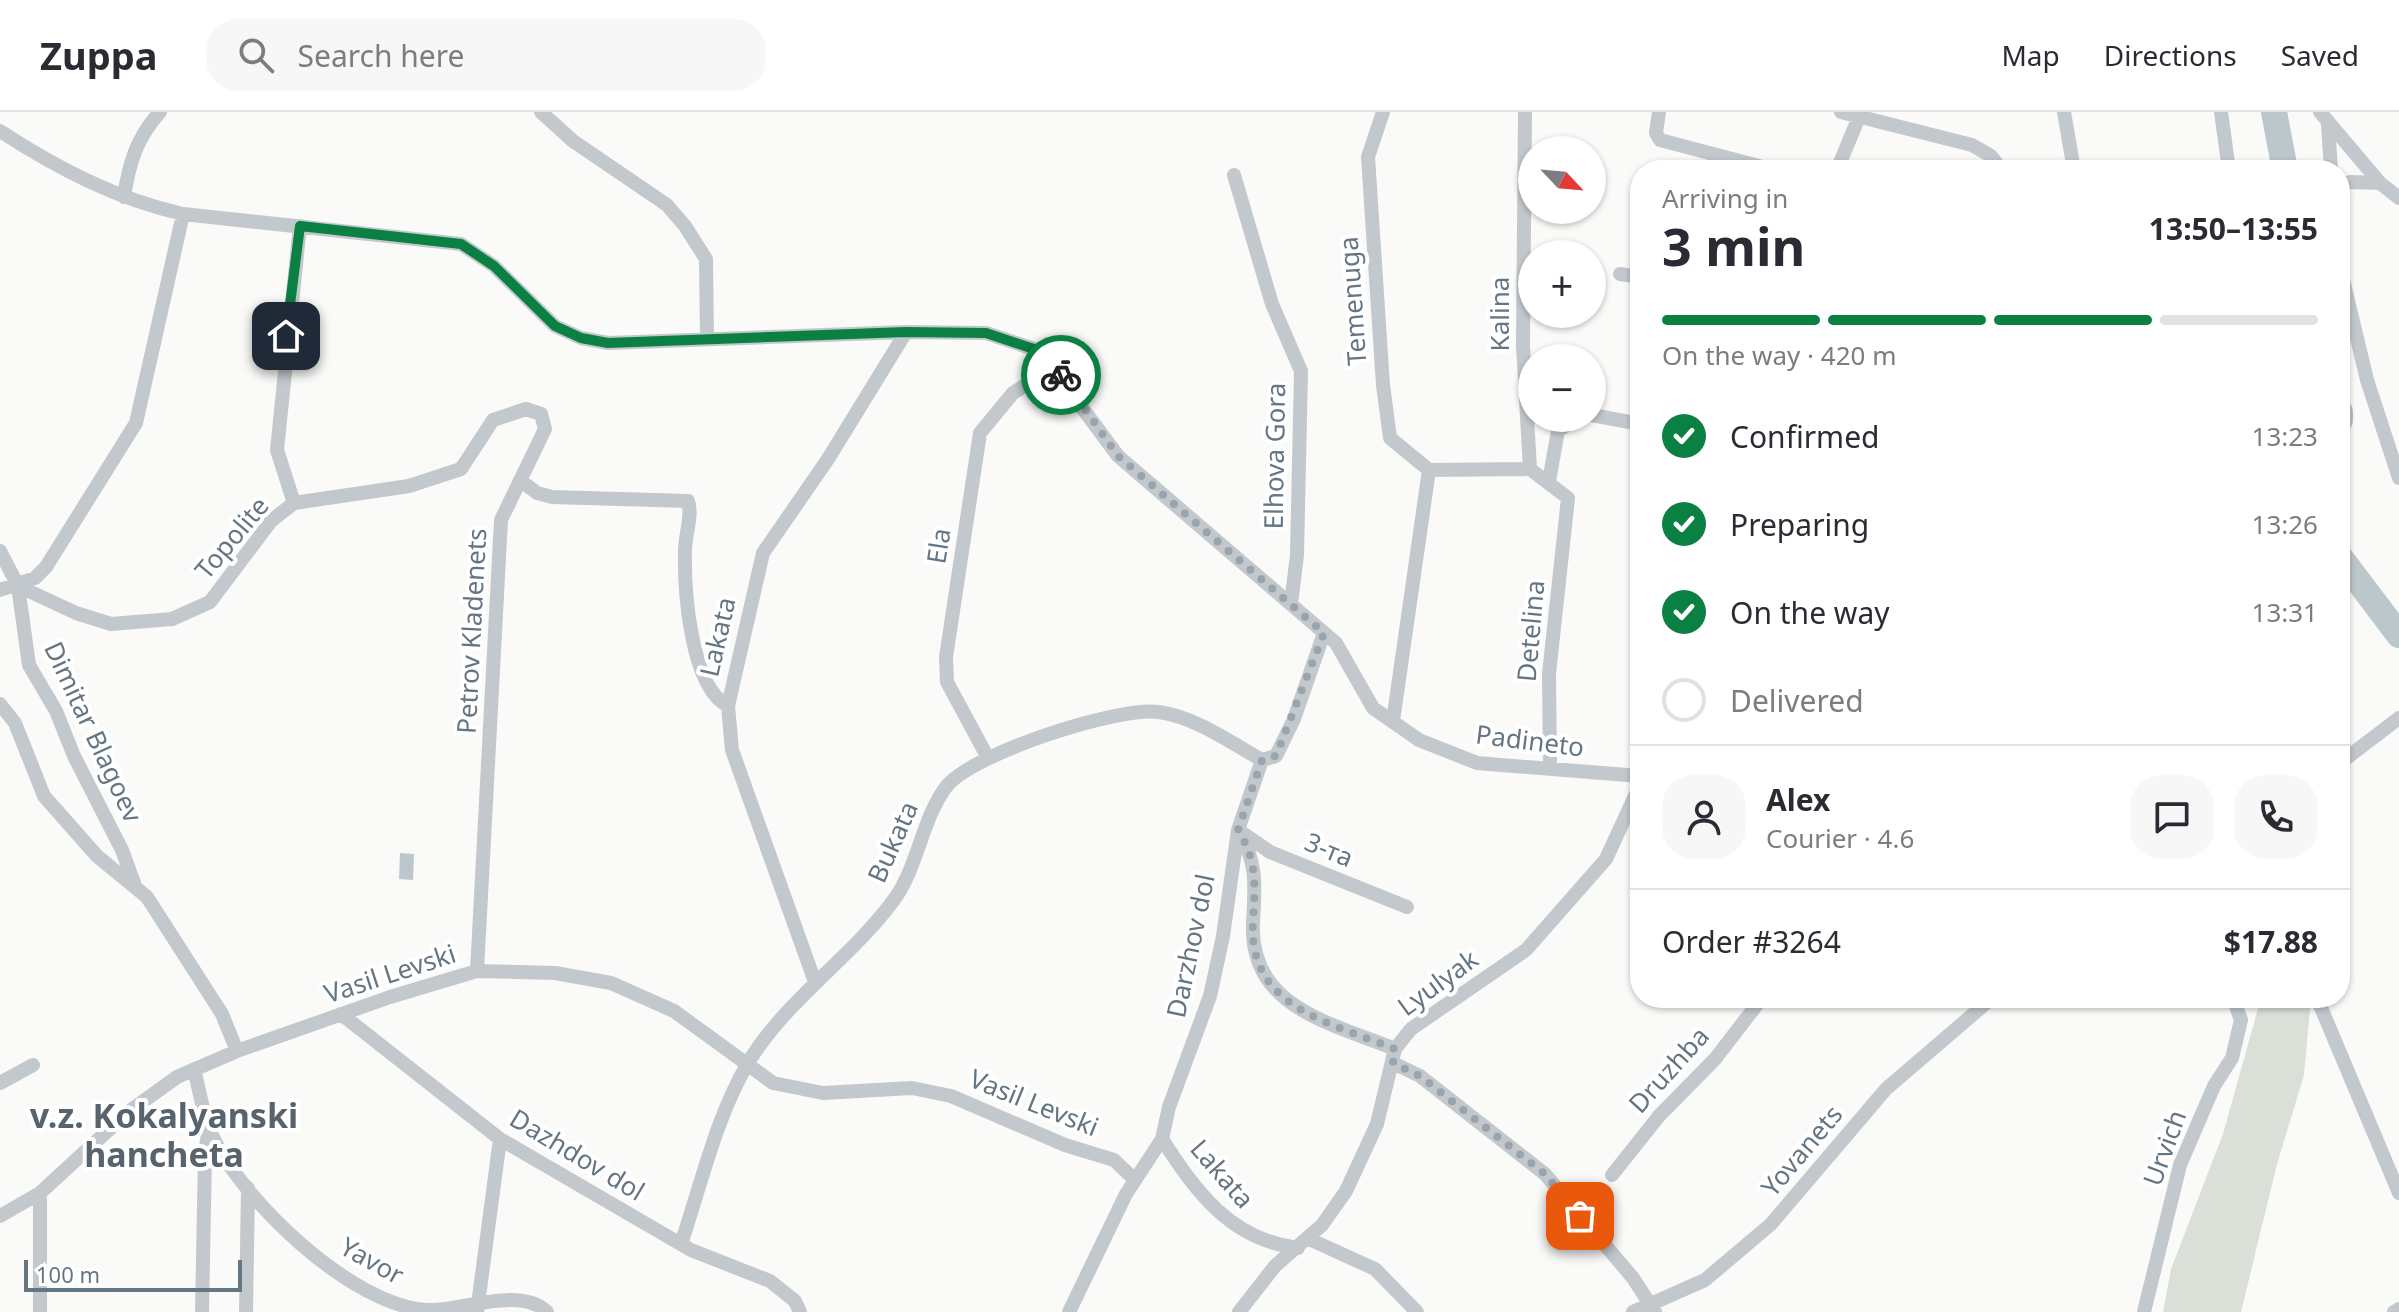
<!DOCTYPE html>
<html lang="en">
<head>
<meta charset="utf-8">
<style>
	:root { --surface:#fff; --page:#f7f7f7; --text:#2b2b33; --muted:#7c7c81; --line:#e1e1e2; --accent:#0b8043 }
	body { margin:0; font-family:"Noto Sans",sans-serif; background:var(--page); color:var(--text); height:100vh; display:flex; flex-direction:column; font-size:30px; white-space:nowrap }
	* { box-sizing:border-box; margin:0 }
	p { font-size:26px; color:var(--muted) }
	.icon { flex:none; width:44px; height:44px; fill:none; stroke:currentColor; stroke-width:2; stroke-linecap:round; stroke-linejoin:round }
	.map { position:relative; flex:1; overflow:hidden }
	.details { position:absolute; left:1630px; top:48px; width:720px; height:848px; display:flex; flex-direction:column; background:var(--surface); border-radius:32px; box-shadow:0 2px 6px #0004 }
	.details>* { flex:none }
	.needle { width:52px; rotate:116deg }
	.buttons { position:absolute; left:1518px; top:24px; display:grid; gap:16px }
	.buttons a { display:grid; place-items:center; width:88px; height:88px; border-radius:50%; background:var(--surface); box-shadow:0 2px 6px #0004; font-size:40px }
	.scale { position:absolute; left:24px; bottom:20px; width:218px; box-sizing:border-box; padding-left:8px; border:4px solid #657683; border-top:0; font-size:22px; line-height:28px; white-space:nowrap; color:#657683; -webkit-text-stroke:6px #fff; paint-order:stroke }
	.pin { position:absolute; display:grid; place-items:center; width:68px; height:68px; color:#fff; margin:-34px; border-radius:16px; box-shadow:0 4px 12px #0006 }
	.courier { position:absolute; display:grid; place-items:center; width:80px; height:80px; margin:-40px; border:6px solid #0b8043; border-radius:50%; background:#fff; color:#222; box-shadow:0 2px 10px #0007 }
	.headline em { font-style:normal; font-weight:700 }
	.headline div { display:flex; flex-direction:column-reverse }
	.headline { display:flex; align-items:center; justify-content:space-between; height:136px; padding:0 32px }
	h1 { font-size:52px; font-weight:700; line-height:60px }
	.bar { display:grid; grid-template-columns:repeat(4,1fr); gap:12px 8px; align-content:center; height:96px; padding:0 32px }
	.bar i { height:10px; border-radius:6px; background:var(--line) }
	.bar .on { background:var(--accent) }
	.bar p { grid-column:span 4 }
	.line { display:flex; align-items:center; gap:20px; padding:0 32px; border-top:2px solid var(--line) }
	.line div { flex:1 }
	.round { display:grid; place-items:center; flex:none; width:84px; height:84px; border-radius:32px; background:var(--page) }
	ol { padding:0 32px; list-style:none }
	li { display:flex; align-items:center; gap:24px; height:88px }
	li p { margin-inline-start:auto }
	li .icon { padding:8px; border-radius:50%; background:var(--accent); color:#fff; stroke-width:4 }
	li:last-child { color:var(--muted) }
	li i { width:44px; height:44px; border:4px solid var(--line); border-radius:50% }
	header { display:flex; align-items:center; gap:48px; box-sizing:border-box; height:112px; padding:0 40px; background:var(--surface); border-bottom:2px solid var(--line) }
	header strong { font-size:38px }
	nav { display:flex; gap:44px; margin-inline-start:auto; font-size:28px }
	.search { width:560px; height:72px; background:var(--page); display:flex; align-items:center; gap:20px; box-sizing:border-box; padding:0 28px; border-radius:32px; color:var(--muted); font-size:30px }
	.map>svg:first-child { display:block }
	.green { fill:#dadfd7 }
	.water { fill:#bbc7cb }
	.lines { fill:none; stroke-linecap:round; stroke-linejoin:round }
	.river { stroke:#bbc7cb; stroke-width:26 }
	.street { stroke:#c3c8cc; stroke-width:14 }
	.done { stroke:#99a4ac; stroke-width:8; stroke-dasharray:0 14.4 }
	.route { stroke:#0b8043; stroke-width:10 }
	.labels { text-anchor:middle; stroke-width:8; stroke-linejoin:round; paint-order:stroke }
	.street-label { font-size:26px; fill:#657683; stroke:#fff }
	.district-label { font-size:34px; font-weight:bold; fill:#57646e; stroke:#fff }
</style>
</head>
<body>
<header>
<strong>Zuppa</strong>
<div class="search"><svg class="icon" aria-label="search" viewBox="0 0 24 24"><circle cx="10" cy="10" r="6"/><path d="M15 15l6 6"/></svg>Search here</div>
<nav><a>Map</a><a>Directions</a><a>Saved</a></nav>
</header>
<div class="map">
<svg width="2399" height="1200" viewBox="0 0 2399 1200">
	<rect width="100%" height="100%" fill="#fafaf8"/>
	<path class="green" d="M2261,886L2311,887L2304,963L2277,1052L2241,1200H2163L2171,1157L2223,1022Z"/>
	<path class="water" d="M400,741L414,742L413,768L399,767Z"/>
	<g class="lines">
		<path class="river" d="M2274,0L2285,58
			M2340,300V308
			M2340,445L2399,523"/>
		<path class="street" d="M541,0L573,29L667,93L685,114L706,147L707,226
			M1383,0L1368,45L1383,273L1390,326L1429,358
			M1525,0L1523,234L1530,357L1568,386L1549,562L1550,657
			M1659,0L1656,21L1660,28L1774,58
			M1841,0L1972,33L1991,44L2002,58
			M2064,0L2074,58
			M2221,0L2229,58
			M2320,0L2380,71L2399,86
			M2328,13L2331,58
			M0,19C57,56 116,87 183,102L461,132L494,154L555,214L581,226L608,231L906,220L986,221L1040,239L1118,344L1336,531L1373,596L1419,628L1477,651L1640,664
			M1837,58L1861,0
			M1234,63L1272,192L1301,259L1297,443L1291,492
			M2340,74L2350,70L2380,71
			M124,85C129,51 137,25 160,0
			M2340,155L2367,268L2399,366
			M1620,162L1640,165
			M1592,303L1640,312
			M520,368L537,381L552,385L688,389C693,403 685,423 685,438C684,476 690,575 728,594
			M1549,369L1558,319L1577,306
			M294,391L277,338L300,114
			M0,439L18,474L29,553L56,599L74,644L122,738L134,771
			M18,474L76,501L111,512L172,507L210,490L271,409L294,391L409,374L461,357L493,308L526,297L541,302L545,317L501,408L477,859
			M0,478L35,466L46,455L136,311L183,102
			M0,592L15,611L44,684L97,744L147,785L222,902L237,939
			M1393,609L1429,358L1530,357
			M988,646L947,570L946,545L980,321L1013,281L1055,254
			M1262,648L1276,644L1294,607L1324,521
			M2340,651L2399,606
			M1238,718C1258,750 1255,775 1253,811C1249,896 1332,911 1395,937
			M1244,722L1270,740L1407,795
			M815,870L732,638L728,594L763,441L828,347L906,220
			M2317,886L2399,1081
			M341,902L500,1027L691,1138L770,1169L795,1189L800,1200
			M1393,951L1420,964L1545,1062L1633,1166L1655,1200
			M194,957C199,976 202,997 209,1016C236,1084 352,1195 428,1198C460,1200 520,1173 547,1200
			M0,971L33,953
			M1162,1027C1196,1080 1231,1128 1298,1136
			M1612,1063L1659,1004L1715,947L1762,886
			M40,1081V1200
			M0,1104L40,1081L127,1001L177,965L237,939L390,885L477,859L555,861L611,871L674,899L773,971L823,981L912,976L951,984L1065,1033L1114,1048L1135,1068
			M1309,1127L1375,1157L1417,1200
			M681,1132C701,1073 716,1005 748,951C785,889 850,847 893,789C918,756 921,709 946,675C971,642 1118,594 1159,600C1195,605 1230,630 1262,648
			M202,1200L205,1041L209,1016
			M246,1200L248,1076
			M477,1200L500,1027
			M1069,1200L1126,1082L1162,1027L1169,995L1210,884L1223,824L1238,718L1262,648
			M1239,1200L1275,1154L1322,1113L1346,1079L1377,1012L1395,937L1411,917L1526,838L1606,747L1640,673
			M1633,1200L1705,1168L1771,1112L1886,977L1992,886
			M2144,1200L2180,1053L2214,974L2232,946L2241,908L2233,886
			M2394,1200L2399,1197"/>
	</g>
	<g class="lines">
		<path class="done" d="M1061,263L1118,344L1324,521L1276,644L1262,648L1238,718C1258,750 1255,775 1253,811C1248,896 1332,911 1395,937L1393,951L1420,964L1545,1062L1580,1104"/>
		<path class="route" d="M286,224L300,114L461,132L494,154L555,214L581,226L608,231L906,220L986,221L1040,239L1061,263"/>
	</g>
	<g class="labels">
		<g class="street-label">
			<text transform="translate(1353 189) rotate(-94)" y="9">Temenuga</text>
			<text transform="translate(1500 202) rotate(-90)" y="9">Kalina</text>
			<text transform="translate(1275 344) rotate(-89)" y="9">Elhova Gora</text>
			<text transform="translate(232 426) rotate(-50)" y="9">Topolite</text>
			<text transform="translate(939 434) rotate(-81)" y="9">Ela</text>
			<text transform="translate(472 519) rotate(-87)" y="9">Petrov Kladenets</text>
			<text transform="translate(1531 519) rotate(-85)" y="9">Detelina</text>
			<text transform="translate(718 525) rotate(-77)" y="9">Lakata</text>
			<text transform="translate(93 620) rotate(65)" y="9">Dimitar Blagoev</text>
			<text transform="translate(1530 629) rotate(7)" y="9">Padineto</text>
			<text transform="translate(893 730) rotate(-66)" y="9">Bukata</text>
			<text transform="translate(1329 738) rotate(22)" y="9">3-та</text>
			<text transform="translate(1191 834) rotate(-78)" y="9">Darzhov dol</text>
			<text transform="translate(390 862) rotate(-18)" y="9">Vasil Levski</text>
			<text transform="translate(1438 871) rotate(-36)" y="9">Lyulyak</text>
			<text transform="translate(1669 958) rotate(-48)" y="9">Druzhba</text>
			<text transform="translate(1034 991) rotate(22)" y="9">Vasil Levski</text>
			<text transform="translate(2165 1036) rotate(-70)" y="9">Urvich</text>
			<text transform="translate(1802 1039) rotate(-50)" y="9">Yovanets</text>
			<text transform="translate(577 1043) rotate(31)" y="9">Dazhdov dol</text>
			<text transform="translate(1222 1062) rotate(49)" y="9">Lakata</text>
			<text transform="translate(372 1149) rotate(29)" y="9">Yavor</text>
		</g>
		<g class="district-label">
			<text x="164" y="1016">v.z. Kokalyanski<tspan x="164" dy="39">hancheta</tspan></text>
		</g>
	</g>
</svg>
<div class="buttons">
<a><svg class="needle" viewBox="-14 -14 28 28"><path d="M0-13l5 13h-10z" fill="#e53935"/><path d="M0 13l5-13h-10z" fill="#7c7c81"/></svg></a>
<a>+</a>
<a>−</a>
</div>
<div class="scale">100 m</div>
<div class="pin" style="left:1580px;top:1104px;background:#ea580c"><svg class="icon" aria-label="bag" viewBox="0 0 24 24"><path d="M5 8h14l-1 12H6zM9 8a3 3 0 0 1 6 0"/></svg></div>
<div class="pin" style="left:286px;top:224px;background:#1f2937"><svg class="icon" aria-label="home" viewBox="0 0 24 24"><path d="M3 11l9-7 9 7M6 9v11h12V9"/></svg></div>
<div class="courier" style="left:1061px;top:263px"><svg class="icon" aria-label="bike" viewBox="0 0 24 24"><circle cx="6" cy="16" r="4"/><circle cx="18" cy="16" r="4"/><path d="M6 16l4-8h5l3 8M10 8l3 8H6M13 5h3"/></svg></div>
<section class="details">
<div class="headline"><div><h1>3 min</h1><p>Arriving in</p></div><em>13:50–13:55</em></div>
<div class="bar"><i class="on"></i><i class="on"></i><i class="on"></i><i></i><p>On the way · 420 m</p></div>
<ol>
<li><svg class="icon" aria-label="check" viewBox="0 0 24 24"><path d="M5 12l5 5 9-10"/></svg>Confirmed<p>13:23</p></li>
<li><svg class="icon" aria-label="check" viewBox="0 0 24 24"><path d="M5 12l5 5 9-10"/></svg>Preparing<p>13:26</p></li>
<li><svg class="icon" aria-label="check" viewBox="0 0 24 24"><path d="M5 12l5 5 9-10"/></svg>On the way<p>13:31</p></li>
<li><i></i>Delivered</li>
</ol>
<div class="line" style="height:144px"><a class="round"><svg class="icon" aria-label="person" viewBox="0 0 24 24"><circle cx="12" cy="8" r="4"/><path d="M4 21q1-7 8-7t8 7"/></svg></a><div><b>Alex</b><p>Courier · 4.6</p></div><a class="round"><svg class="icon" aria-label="chat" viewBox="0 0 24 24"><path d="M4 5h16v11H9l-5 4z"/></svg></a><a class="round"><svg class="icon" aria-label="phone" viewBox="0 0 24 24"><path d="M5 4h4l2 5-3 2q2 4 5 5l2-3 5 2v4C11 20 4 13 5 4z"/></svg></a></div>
<div class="line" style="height:104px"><div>Order #3264</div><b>$17.88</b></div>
</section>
</div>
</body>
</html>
